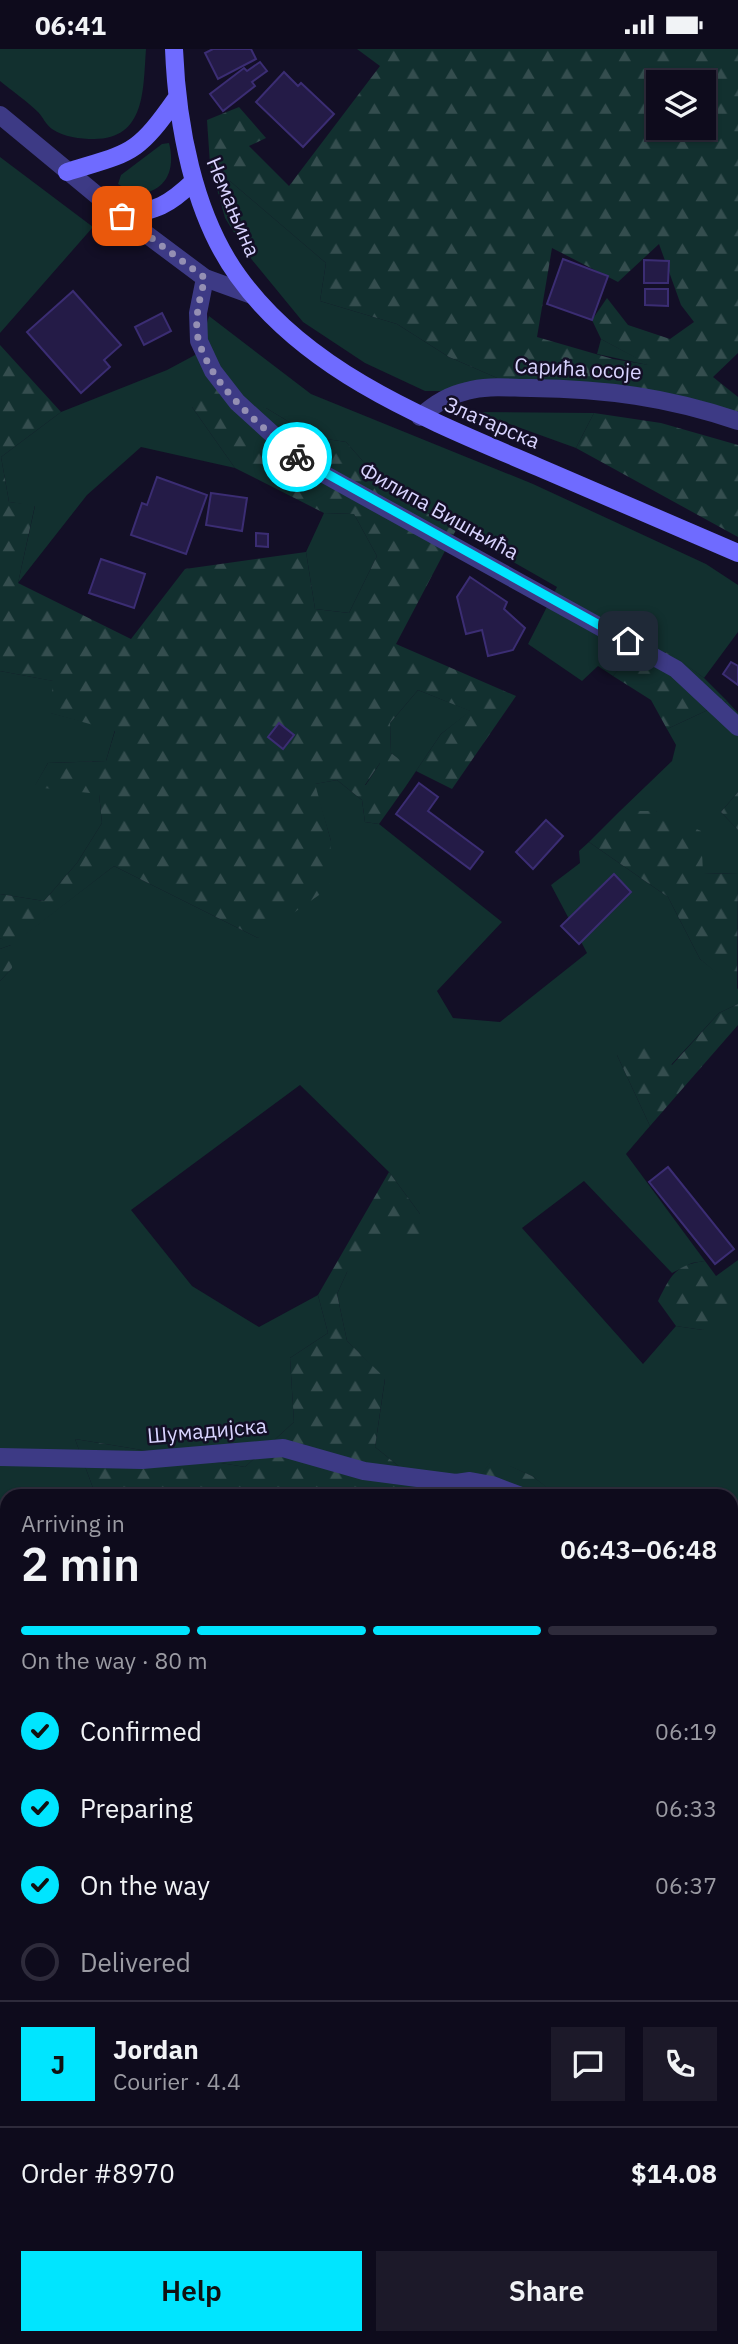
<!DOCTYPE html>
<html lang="en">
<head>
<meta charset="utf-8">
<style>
	:root { --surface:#0e0b1c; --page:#1c1929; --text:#f1f3f6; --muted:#9b9ba3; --line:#2e2b3b; --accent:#00e5ff }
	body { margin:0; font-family:"IBM Plex Sans",sans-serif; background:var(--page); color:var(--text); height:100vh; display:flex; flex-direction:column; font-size:26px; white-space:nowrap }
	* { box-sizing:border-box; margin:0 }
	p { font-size:23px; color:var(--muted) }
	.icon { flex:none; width:38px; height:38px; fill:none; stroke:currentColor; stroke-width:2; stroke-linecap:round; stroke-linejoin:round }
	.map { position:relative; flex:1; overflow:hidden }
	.side { position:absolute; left:0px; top:1440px; width:738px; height:856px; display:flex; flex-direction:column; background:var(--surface); border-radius:21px 21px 0 0; box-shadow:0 2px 5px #0004,0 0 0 2px var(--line) }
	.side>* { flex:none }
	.buttons { position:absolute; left:646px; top:21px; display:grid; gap:14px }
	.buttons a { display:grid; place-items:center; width:70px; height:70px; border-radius:0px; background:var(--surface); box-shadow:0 2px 5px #0004,0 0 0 2px var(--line); font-size:35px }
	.pin { position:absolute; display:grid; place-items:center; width:60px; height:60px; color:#fff; margin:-30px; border-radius:14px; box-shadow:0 4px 10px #0006 }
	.courier { position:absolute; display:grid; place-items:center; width:70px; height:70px; margin:-35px; border:5px solid #00e5ff; border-radius:50%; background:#fff; color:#222; box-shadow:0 2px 9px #0007 }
	.headline em { font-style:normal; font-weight:600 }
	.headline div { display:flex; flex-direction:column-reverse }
	.headline { display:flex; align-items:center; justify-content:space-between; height:119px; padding:0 21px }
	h1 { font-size:46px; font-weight:600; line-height:52px }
	.bar { display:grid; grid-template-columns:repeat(4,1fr); gap:10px 7px; align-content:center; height:84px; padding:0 21px }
	.bar i { height:9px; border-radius:5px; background:var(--line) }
	.bar .active { background:var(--accent) }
	.bar p { grid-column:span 4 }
	.line { display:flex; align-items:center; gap:18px; padding:0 21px; border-top:2px solid var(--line) }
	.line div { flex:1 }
	.round { display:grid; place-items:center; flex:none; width:74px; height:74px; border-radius:0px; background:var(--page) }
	ol { padding:0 21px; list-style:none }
	li { display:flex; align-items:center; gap:21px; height:77px }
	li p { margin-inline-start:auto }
	li .icon { padding:7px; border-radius:50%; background:var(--accent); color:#111; stroke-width:4 }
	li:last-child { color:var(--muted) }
	li i { width:38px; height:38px; border:4px solid var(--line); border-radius:50% }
	.button { display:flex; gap:14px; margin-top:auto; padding:14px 21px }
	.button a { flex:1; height:80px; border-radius:0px; background:var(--accent); color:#111; font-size:28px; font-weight:600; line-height:80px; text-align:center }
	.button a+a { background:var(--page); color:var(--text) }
	.status { display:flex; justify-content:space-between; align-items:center; height:49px; padding:0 35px; background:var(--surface); direction:ltr }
	.status svg { height:19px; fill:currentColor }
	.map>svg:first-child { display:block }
	.grass { fill:#12302f }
	.forest { fill:url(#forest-firs); fill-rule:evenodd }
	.building { fill:#241b47; stroke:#3b2d73; stroke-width:2 }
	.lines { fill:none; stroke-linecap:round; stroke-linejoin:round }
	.minor { stroke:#3d3a85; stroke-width:18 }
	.tertiary { stroke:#3d3a85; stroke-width:18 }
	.secondary { stroke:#6f6bff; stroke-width:18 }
	.done { stroke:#948fb3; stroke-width:7; stroke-dasharray:0 12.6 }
	.route { stroke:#00e5ff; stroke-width:9 }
	.labels { text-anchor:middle; stroke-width:5; stroke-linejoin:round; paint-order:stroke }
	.street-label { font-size:21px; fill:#d9d4ff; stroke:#130f26 }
</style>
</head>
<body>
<div class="status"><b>06:41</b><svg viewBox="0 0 49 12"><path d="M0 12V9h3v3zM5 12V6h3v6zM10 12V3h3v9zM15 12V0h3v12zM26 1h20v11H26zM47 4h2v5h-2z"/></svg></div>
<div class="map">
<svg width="738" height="2295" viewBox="0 0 738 2295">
	<defs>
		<pattern id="forest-firs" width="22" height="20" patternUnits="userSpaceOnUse" patternTransform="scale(1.75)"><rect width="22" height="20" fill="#12302f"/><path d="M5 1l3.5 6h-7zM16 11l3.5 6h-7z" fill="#344d4e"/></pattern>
	</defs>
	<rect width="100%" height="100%" fill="#130f26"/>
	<path class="grass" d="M0,0H146C143,40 146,90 94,90C80,90 64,88 52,80C46,76 43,68 38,63C27,52 12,42 0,32Z
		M169,94C176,121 166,144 135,145L118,135L121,126L162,95Z
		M0,108L93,178L0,284Z
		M210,115L326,214L320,252L397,275L449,308L518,338L601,342H425L365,314L303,273L248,206L225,169Z
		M209,267L311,345L533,435L706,515L738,536V583L704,629L668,603L626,612L613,627L598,617L582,632L528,595L557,538L389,442L346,393L314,388L266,359L192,358L235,419L141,398L87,446L18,534L35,457L9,453L1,408L61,363L167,321L210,298L204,284Z
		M601,290L652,317L597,305Z
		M476,363L594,364L576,399Z
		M324,464L354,465L377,507L349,564L315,560L306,503Z
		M0,622L54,632L51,664L115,681L106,712L48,714L35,737L99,744L102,774L77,814L44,852L0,845Z
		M418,641L471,662L441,685L406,737H365L380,714H403L391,704L390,674Z
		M727,652L738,664V743L721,763L738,781V825L703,824L656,762H620L672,712L676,696L667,680Z
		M337,731L362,751L365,773L379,775L502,873L437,942L453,969L500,973L587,904L551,836L580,814L579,802L589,793L668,848L700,910L738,940V955L719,964L671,1016L617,1006L650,1077L626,1105L705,1212L692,1214L672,1224L584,1132L522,1179L643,1315L676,1277L703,1281L716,1227L738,1211V1796L732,1815V1707L735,1708L732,1702V1539L735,1537L732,1447H547L551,1442L532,1427L493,1410L470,1442L433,1445L375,1398L385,1330L347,1292L337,1245L347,1223L375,1188L420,1165L389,1123L300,1036L131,1161L192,1237L259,1278L318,1246L328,1284L290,1309L294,1373L245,1418L75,1390L96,1447H7V1530L0,1535V932L12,919L11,896L0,900V889L12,895L114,817L258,889L331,792L314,735Z
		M732,1859L738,1866V1948L732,1940Z"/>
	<path class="forest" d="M357,0H738V304L713,328L738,348V377L647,348L518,338L449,308L397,275L320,252L326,214L210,115L207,71L239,58L266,89L249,97L289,137L380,17ZM658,33H704V79H658ZM659,195L681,256L694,273L670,290L628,276L607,249L592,271L601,290L649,316L613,310L537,288L552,199L618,233Z
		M0,296L61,363L1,408L9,453L35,456L18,534L131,590L185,520L306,503L315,560L349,564L377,507L354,465L324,464L235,419L192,358L222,320L246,354L266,359L314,388L346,393L389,442L456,481L396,595L516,647L452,740L416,722L441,685L470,662L418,641L390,674L391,704L404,714H380L365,736L406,737L379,775L365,773L362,751L337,731L315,735L331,792L329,839L258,889L114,817L12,896V919L0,932V900L11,896L0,889V845L44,852L77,814L102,774L99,745L34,738L48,714L106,712L115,682L50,664L53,632L0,622Z
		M594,364L661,374L738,396V488L576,399Z
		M669,603L704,629L727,652L667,680L651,651L613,627L626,612Z
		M738,743V781L721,763Z
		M620,762H656L701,782L703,824L738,825L737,941L700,910L668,848L589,793Z
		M738,955V976L650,1077L617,1006L645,988L672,1016L719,964Z
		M389,1123L420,1165L421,1186L376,1188L370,1214L347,1223L337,1245L347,1292L385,1329L375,1398L433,1445L470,1442L493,1409L532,1427L552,1442L547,1447H96L75,1390L245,1418L294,1373L290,1309L328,1284L318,1246Z
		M705,1212L716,1227L729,1232L733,1246L728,1265L703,1281L676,1277L658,1252C671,1226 675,1216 705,1212Z
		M7,1530V2289H732V1940L738,1948V2295H0V1535Z
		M738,1796V1866L736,1867C724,1849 731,1815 738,1796Z"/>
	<path class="building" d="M213,0H251L256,10L218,30L205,4Z
		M260,13L267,22L252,33L255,37L223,62L210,45L244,19L247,22Z
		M284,23L298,37L301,34L334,65L303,98L256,53Z
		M563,210L608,227L592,271L547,255Z
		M644,211L669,212L668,234H644Z
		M645,240H668V257L645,256Z
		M73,242L121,296L104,311L110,318L81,344L27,283Z
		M162,264L171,282L144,296L135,278Z
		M157,428L207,446L186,505L131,486L142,454L147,456Z
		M211,444L247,449L242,482L206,476Z
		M256,484L268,485V498L256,497Z
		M101,510L145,525L134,559L89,544Z
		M470,528L507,553L504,560L525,579L513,601L488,607L482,581L466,585L457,548Z
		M731,613L738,617V636L723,625Z
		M279,674L294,686L283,700L268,688Z
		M419,734L438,748L428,762L483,803L470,820L396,765Z
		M546,771L563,787L533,820L516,803Z
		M614,825L631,843L579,895L561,877Z
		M668,1118L734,1200L715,1215L649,1133Z"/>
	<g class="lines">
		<path class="minor" d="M205,229L198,264L199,292L213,322L237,353L304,414L676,620L738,678
			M420,368C434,355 448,346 467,342C487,336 510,339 531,339C606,340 667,348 738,372
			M0,1408L142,1411L283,1399L364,1422L456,1434
			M449,1447L456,1434L470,1432L492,1436L521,1447
			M732,1511L738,1512
			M732,1689L738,1697"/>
		<path class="tertiary" d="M0,66L122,167L205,229L252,246"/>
		<path class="secondary" d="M174,0C177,74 193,165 238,227C308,325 431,372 538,418C605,447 671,475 738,504
			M67,123C131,103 136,107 176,50
			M122,167C157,161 168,157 194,132"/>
	</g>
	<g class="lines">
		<path class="done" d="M122,167L205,229C200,249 193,273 199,293C214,341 261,376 297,408"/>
		<path class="route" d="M297,408L628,592"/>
	</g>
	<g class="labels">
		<g class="street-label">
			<text transform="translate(233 158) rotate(67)" y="7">Немањина</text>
			<text transform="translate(578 320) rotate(3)" y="7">Сарића осоје</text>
			<text transform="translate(492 374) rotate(23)" y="7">Златарска</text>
			<text transform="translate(439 462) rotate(29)" y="7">Филипа Вишњића</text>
			<text transform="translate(207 1382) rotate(-5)" y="7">Шумадијска</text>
		</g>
	</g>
</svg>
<div class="buttons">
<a><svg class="icon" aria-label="layers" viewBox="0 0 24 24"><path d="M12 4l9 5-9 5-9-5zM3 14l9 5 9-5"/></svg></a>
</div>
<div class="pin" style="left:122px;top:167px;background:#ea580c"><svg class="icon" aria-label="bag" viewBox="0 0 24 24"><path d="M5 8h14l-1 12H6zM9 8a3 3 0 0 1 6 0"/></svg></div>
<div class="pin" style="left:628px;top:592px;background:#1f2937"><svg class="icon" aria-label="home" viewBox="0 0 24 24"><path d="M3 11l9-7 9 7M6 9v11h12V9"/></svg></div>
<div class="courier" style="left:297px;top:408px"><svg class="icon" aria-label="bike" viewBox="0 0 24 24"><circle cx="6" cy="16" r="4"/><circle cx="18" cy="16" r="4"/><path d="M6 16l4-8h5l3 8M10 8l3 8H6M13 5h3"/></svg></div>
<section class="side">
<div class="headline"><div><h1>2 min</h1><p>Arriving in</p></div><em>06:43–06:48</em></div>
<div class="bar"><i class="active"></i><i class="active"></i><i class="active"></i><i></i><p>On the way · 80 m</p></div>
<ol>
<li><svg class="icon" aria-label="check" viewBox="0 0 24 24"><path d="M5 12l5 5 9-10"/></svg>Confirmed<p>06:19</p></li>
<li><svg class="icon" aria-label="check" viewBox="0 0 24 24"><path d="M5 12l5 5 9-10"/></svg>Preparing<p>06:33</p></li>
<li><svg class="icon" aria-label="check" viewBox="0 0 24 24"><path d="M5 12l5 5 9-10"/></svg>On the way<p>06:37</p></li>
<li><i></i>Delivered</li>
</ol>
<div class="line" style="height:126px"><b class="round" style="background:var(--accent);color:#111">J</b><div><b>Jordan</b><p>Courier · 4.4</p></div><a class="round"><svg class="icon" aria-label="chat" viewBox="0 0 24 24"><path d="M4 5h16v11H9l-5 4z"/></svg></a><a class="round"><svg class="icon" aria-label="phone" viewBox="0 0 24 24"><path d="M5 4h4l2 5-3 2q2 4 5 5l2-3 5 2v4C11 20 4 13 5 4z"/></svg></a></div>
<div class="line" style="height:91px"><div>Order #8970</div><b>$14.08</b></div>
<div class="button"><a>Help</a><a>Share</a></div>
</section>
</div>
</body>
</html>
